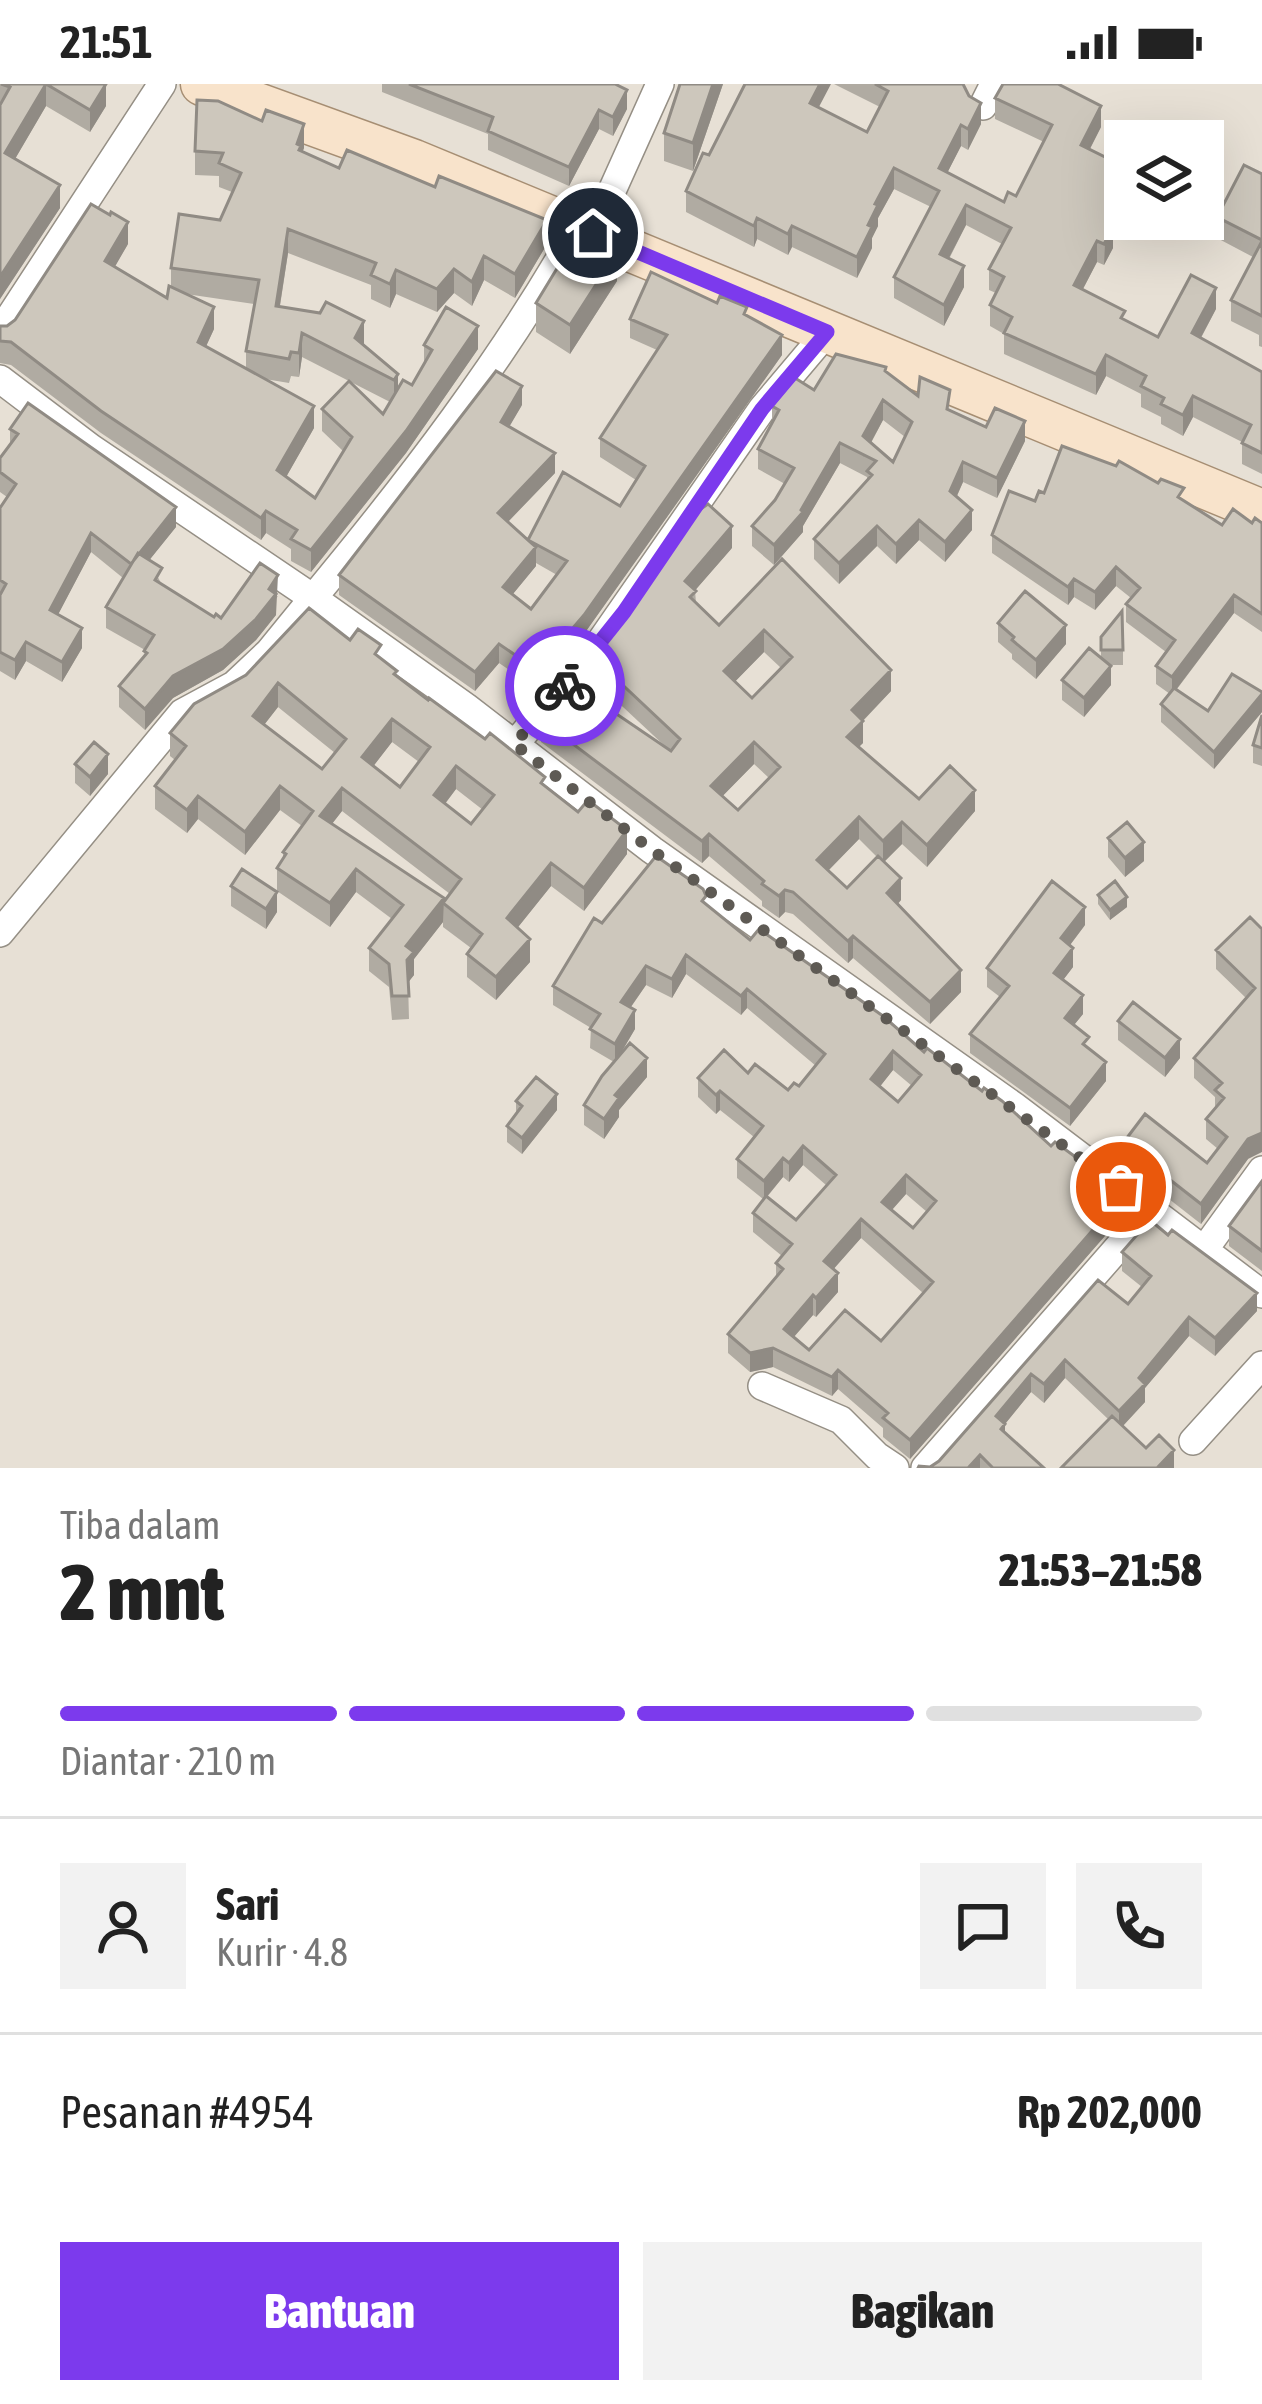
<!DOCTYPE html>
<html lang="id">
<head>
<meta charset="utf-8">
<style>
	:root { --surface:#fff; --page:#f2f2f2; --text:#222; --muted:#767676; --line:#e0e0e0; --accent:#7c3aed }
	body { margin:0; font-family:"Asap Condensed",sans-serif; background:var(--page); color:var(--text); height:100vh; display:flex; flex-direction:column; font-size:45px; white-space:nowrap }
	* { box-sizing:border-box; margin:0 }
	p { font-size:39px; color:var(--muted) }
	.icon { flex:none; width:66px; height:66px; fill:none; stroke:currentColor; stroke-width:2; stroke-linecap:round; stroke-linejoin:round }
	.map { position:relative; height:1384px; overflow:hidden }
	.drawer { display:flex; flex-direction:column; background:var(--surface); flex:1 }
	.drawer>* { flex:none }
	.fabs { position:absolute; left:1104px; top:36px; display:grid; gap:24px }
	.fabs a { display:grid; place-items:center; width:120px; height:120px; border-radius:0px; background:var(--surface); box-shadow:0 12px 48px #0002; font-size:60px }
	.pin { position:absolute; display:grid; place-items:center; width:102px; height:102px; color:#fff; margin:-51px; border:6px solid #fff; border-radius:50%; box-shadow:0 3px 12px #0007 }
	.courier { position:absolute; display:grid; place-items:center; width:120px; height:120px; margin:-60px; border:9px solid #7c3aed; border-radius:50%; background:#fff; color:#222; box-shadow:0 3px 15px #0007 }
	.overview em { font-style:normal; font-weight:800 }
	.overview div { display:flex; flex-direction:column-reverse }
	.overview { display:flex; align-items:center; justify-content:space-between; height:204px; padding:0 60px }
	h1 { font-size:78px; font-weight:800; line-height:90px }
	.bar { display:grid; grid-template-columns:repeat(4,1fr); gap:18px 12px; align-content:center; height:144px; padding:0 60px }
	.bar i { height:15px; border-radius:9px; background:var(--line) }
	.bar .selected { background:var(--accent) }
	.bar p { grid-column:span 4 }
	.line { display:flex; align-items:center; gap:30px; padding:0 60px; border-top:3px solid var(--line) }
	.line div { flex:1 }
	.round { display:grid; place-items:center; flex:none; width:126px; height:126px; border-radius:0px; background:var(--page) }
	.action { display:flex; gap:24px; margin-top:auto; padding:24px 60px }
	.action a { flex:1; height:138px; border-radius:0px; background:var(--accent); color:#fff; font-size:48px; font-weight:800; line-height:138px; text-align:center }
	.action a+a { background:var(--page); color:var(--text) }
	.status { display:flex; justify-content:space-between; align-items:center; height:84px; padding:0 60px; background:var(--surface); direction:ltr }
	.status svg { height:33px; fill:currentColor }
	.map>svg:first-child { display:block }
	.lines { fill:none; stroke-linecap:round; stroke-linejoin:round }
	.street-casing { stroke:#958f85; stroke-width:30 }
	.primary-casing { stroke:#a68e73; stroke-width:45 }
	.street { stroke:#fff; stroke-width:27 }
	.primary { stroke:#f8e3cb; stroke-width:42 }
	.wall { fill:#b0aba2; fill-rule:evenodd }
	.shaded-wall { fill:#908b84 }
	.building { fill:#cdc7bc; stroke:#908b84; stroke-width:3; fill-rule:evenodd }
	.done { stroke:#5e5a54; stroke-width:12; stroke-dasharray:0 21.6 }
	.route { stroke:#7c3aed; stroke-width:15 }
</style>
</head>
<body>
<div class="status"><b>21:51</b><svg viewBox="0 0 49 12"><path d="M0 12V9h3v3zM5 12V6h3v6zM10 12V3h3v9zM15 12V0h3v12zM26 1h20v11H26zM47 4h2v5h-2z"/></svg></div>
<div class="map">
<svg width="1262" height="1384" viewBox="0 0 1262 1384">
	<rect width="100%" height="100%" fill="#e7e0d5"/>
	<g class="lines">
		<g class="street-casing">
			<path id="street" d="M983,22L994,0
				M593,149L660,0
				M0,248L162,0
				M0,295L91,364L313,514C410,397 504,275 578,143
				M515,660L598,561L762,325L827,248
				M0,849L182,629L234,601L269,568L313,514L466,623L652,766L1014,1022L1262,1210
				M1204,1166L1262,1086
				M762,1302L841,1336L877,1372L895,1384
				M1193,1357L1262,1281
				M925,1384L1150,1127"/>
		</g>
		<g class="primary-casing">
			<path id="primary" d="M202,0L414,77L1262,427"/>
		</g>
		<use href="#street" class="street"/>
		<use href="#primary" class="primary"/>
	</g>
	<path class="wall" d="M0,0H106V22L90,48L46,22L15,75L60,124L0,215Z
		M382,0H615L627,25L613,52L599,45L569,102L488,66V50L382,8Z
		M680,0H723L693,87L664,77V49Z
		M834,0H963L981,40L968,66L961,62L947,89L1004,118L1016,112L1044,58L995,35V14L1101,43L1090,65L1125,83V123L1113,146V164L1104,181L1097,178L1083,205L1125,236L1158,253L1216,225L1201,254L1262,288V390L1242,380V358L1193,333L1183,352L1161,340V333L1141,323V310L1106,292L1096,311L1004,270V250L990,242V221L996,209L989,206V185L1002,160L966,141L949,175L964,203L944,242L894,214V193L931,123L894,105L878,134V142L872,154V164L857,194L792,163L788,171L757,155L754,163L686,128V107L709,71L819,23L867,48L880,23Z
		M304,64L302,68L339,84L547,160L515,214L484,196L472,222L454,209L437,228L396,210L390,224L371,215V201L288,169L280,222L364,261L398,290V305L412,301L424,280V261L478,265L406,369L311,488L291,477V465L266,449L261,456L101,349L11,281L0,279V242H7L128,160L114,183L167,214L171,203V184L220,136L232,108L219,103V92L195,91V67ZM186,210L254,220L246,267V284L206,262L214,245ZM302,273L390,318L383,330L322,325V347L343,367L315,414L286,393L314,344L265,295L289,299L291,292L299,293Z
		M1262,90V263L1259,262V251L1231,237V216L1253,173L1217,154V133Z
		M617,197L570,270L536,248V219Z
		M747,232L782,271L584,550L537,605L499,579L475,607L339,511V491L522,321L509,342L555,389L508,438L528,456L620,422L636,396L600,373V354L657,266L630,254V235ZM536,479L557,491L531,525L512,511L536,482Z
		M886,287L918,312L986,343L1025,357L997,414L963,398L957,412L972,446L945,478L919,456L896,480L877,462L839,500L814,475V455L867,396V393L840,379L803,442V448L774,481L752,462V442L775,416L785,400L758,385V365L772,337V322L814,306ZM883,336L905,353L893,378L871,359Z
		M10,345L176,443L149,476L162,501L214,533L221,534L278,512L276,515V531L256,556L223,586L173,614L145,646L119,623V602L144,572L145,566L106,544V523L123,494L91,468L58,530L82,564L62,598L26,577L15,596L0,587V424L7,413L0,408V374L10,361Z
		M1044,409L1184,416L1222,441L1262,439V548L1234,529L1177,605L1208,627L1262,608V628L1214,685L1161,638V620L1170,610L1156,600V582L1166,568L1126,538V520L1131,514L1116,502L1095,526L1074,513L1068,521L992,469V451Z
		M732,464L695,506L696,519L719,541L782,475L891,607L863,637V659L858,663L919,715L975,727L927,783L902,760L884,778L901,816L898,820L961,908L930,940L853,874L848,879L793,830L785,828L779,834L762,822V817L709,772L702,779L541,658V636L668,665L593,595V573ZM764,568L781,584L752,614L735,597ZM754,680L769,694L738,726L722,712ZM859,755L877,773L847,804L828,787Z
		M998,539L1066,560L1036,595L1012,575V570L998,558Z
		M1101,553L1123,566V581H1110L1111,601L1084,633L1062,616V596L1101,574Z
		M350,556L381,575L397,593L545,702L627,770L584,827L551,802L517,844L530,878L496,916L467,893V870L471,864L443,843V838L414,875V891L408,898L409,935L392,936L389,903L369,887V864L392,835L356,808L330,843L277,807V784L283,775V768L302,742L280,726L245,771L198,735L187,749L155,725V702L175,676L170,672V649ZM278,623L335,669L322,685L264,641ZM392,658L419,678L400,703L373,682ZM456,705L483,726L471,740L445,720ZM342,727L450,810L444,818L332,740Z
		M1262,631V682L1253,679V661Z
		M75,680L108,690L90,712L75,699Z
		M1108,754L1144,777L1125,793L1108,773Z
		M231,802L277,828L266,845L231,822Z
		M1098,811L1127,823L1110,836L1098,820Z
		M706,821L750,856L924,968L1125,1129L910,1375L883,1353V1344L838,1305L832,1312L773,1283L750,1288L728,1269V1250L776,1194V1179L782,1172L753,1148V1129L763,1115L737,1094V1075L754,1053L720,1026L716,1030L698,1013V994L748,989L788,1006L799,1002L816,982L747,924L741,931L686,890L672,914L646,901L631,923L635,945L619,972L647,993L619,1026V1033L604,1055L584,1041V1021L614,978L590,964L591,944L553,921V902L602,839ZM893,986L912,1002L898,1018L880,1002ZM803,1081L826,1101L796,1136L767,1113L783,1093L789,1098ZM906,1110L927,1128L913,1144L892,1126ZM861,1154L923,1209L881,1257L809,1266L794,1253L813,1231L816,1233L838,1208L833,1185Z
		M1085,841L1070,861L1073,883L1063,896L1083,930L1074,941L1106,997L1070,1042L970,969V950L1000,913L987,903V884Z
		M1262,845L1248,1075L1201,1140L1123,1079V1059L1207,1079L1218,1065L1206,1055V1035L1215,1023V1013L1194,994V974L1246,914L1216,885V866Z
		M1118,937L1180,974L1165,993L1118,956Z
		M516,1017L557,1026L522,1070L507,1058V1042L516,1030Z
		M1262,1097V1187L1229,1162V1142Z
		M1150,1136L1168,1151L1172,1146L1257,1209V1227L1215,1272L1189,1252L1145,1304V1318L1123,1342L1146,1364L1159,1351L1174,1366V1384H1061L1108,1335L1065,1294L1044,1319L1031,1308L1005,1340V1349L1044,1384H918L919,1382L930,1383L939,1377L1098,1196L1128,1220L1142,1203L1122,1187V1168Z"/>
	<path class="shaded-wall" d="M46,0V22L5,92V69Z
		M106,0V22L90,48V26Z
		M713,0H723L693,87V59Z
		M820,0H831L810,40V19Z
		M627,6V25L613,52V33Z
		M981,19V40L968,66V45Z
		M1101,22V43L1081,82V61Z
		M599,26V45L569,102V83Z
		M304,40V64L301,72L297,60Z
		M961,41V62L939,105V84Z
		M894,84V105L878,134V142L872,154V164L857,194V173L875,120Z
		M60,101V124L0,215V193Z
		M1125,102V123L1113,146V164L1104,181L1106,139Z
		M966,121V141L940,191V170Z
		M757,134V155L754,163V142Z
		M547,136V160L515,214V190Z
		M128,138V160L105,200V177Z
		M792,142V163L788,171V150Z
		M288,145V169L276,246V222Z
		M1097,157V178L1074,222V201Z
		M617,168V197L570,270V241Z
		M484,172V196L472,222V198Z
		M964,182V203L944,242V221Z
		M454,185V209L437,228V205Z
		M396,186V210L390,224V200Z
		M1216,204V225L1192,270V249Z
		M214,223V245L198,280V258Z
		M364,237V261L355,278V254Z
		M478,242V265L406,369L311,488V466Z
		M302,249V273L299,293V269Z
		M782,251V271L584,550L537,605V586Z
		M1106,271V292L1096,311V290Z
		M398,290V314L394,320V296Z
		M522,302V321L501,357V338Z
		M1193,312V333L1183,352V331Z
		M883,316V336L863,373V352Z
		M314,322V344L277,409V386Z
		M1025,337V357L997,414V394Z
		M840,359V379L803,442V448L774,481V461L801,426Z
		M555,369V389L498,448V429Z
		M963,378V398L950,427V407Z
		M176,423V443L131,499V480Z
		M972,426V446L945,478V458Z
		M266,427V449L261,456V434Z
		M919,436V456L896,480V460Z
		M732,442V464L685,518V497Z
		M877,442V462L839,500V479Z
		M91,449V468L50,546V526Z
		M536,463V482L503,522V503Z
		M1116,483V502L1095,526V508Z
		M278,491L276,531L256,556L223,586L173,614L145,646V625L173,592L269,505Z
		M1074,495V513L1068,521V503Z
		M1234,511V529L1172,611V593Z
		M1066,541V560L1036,595V576Z
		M82,544V564L62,598V578Z
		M764,546V568L724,609V587Z
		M26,558V577L15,596V576Z
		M499,560V579L475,607V588Z
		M1111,582V601L1084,633V614Z
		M891,586V607L852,648V626Z
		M278,599V623L253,655V632Z
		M1262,610V628L1214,685V668Z
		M392,635V658L362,697V673Z
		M863,637V659L847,675V653Z
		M754,658V680L711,724V702Z
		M108,670V690L90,712V693Z
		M456,682V705L434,734V711Z
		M280,702V726L245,771V748Z
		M342,704V727L320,755V732Z
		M975,706V727L927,783V761Z
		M198,712V735L187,749V726Z
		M859,733V755L817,798V776Z
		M902,738V760L883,779V757Z
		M627,746V770L584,827V804Z
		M709,750V772L702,779V757Z
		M1144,758V777L1125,793V774Z
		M551,779V802L507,857V834Z
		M356,785V808L330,843V819Z
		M901,794V816L887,831V809Z
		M785,806V828L779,834V812Z
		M277,808V828L266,845V825Z
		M1127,813V823L1110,836V826Z
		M444,814L443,838L414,875V891L407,900L406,862Z
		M1085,823V841L1061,873V854Z
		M853,852V874L848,879V857Z
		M530,855V878L496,916V893Z
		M1073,864V883L1054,908V889Z
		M686,871V890L672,914V895Z
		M646,882V901L621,937V918Z
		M961,886V908L930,940V918Z
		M747,905V924L741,931V912Z
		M1083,911V930L1065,952V934Z
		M635,926V945L615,979V960Z
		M1180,955V974L1165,993V974Z
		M893,967V986L871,1014V995Z
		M647,974V993L619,1026V1033L604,1055V1035L615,1011Z
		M1106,978V997L1070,1042V1024Z
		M720,1007V1026L716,1030V1011Z
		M557,1010V1026L522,1070V1054Z
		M1262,1049V1068L1248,1075L1201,1140V1120L1248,1055Z
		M803,1062V1081L789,1098V1079Z
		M783,1074V1093L764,1116V1097Z
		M906,1091V1110L882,1137V1118Z
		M1125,1109V1129L910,1375V1356Z
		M861,1135V1154L824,1196V1177Z
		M838,1189V1208L816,1233V1214Z
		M1257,1209V1227L1215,1272V1254Z
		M813,1211V1231L784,1264V1245Z
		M1189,1233V1252L1145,1304V1318L1119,1346V1327L1139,1294Z
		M773,1264V1283L750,1288V1269Z
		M1065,1276V1294L1044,1319V1300Z
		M838,1286V1305L832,1312V1293Z
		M1031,1290V1308L1005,1340V1358L996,1332Z
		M1174,1366V1384H1157Z
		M980,1371V1384H968Z"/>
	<path class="building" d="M1,0H106L90,26L46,0L5,69L60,101L0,193V21L10,3Z
		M409,0H615L627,6L613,33L599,26L569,83L488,47L493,33Z
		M680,0H713L693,59L664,49Z
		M745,0H820L810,19L867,48L888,7L875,0H963L969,12L981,19L968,45L961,41L939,84L1004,118L1008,108L1016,112L1052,41L995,14L1003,0H1058L1101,22L1081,61L1125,83V102L1106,139L1113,143L1104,160L1097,157L1074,201L1125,227L1121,234L1158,253L1191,191L1216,204L1192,249L1262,288V369L1242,359L1251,341L1193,312L1183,331L1161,320L1164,314L1141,302L1146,292L1106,271L1096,290L1004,249L1012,233L990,221L1004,193L989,185L1011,144L966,121L940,170L964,182L944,221L894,193L939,107L894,84L875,120L878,121L868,141L872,143L857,173L792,142L788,150L757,134L754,142L686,107L703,69L709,71Z
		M197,16L218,17L262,37L266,26L304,40L297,60L301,62L299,66L339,84L347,66L435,103L439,92L547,136L515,190L484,172L472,198L454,185L437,205L396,186L390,200L371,191L376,179L288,145L276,222L320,229L326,218L364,237L355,254L398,290L394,296L302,249L299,269L291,268L289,275L246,267L259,196L171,184L179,130L220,136L241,89L219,79L223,69L195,67Z
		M1244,81L1262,90V156L1217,133Z
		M91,120L110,131L111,128L128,138L105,177L167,214L169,202L214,223L198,258L314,322L277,386L315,414L352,353L322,325L349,297L383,330L403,296L412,301L432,266L424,261L446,223L478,242L406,347L311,466L291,455L297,446L266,427L261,434L101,327L11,258L0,257V242H7L15,236Z
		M581,145L617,168L570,241L536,219Z
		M1262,157V232L1231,216Z
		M651,188L717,219L720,212L747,223L744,230L782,251L584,531L537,586L499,560L475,588L339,491L496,287L522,302L501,338L555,369L498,429L528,456L563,388L620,422L645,382L600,354L667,251L630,235ZM528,456L567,477L531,525L503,503L536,463Z
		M836,270L886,283L885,287L918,312L920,293L950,306L947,325L986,343L995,324L1025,337L997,394L963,378L950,407L972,426L945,458L919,436L896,460L877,442L839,479L814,455L872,391L867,387L876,377L840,359L801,426L803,428L774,461L752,442L775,416L794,384L758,365L779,326L772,322L795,294L814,306ZM883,316L912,338L893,378L863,352Z
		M28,319L176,423L131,480L91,449L50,526L82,544L62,578L26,558L15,576L0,568V511L6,500L0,496V424L16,400L0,388V374L18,350L10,345Z
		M1062,362L1116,382L1119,377L1158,399L1161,395L1184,404L1178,413L1222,441L1233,425L1252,439L1255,434L1262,439V530L1234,511L1172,593L1156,582L1175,556L1126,520L1140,504L1116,483L1095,508L1074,495L1068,503L992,451L1009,407L1035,417L1039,407L1044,409Z
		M708,420L732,442L685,497L696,507L690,513L719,541L782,475L891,586L852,626L863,637L847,653L919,715L950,682L975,706L927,761L902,738L883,757L859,733L817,776L847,804L878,772L901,794L887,809L961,886L930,918L853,852L848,857L793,808L785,806L779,812L762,800L764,797L709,750L702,757L541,636L571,599L671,667L680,655L593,573L698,427ZM764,546L792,573L752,614L724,587ZM754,658L780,683L738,726L711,702Z
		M138,469L162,484L155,496L214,533L216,530L221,534L260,479L278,491L269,505L276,510L256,535L223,565L173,592L145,625L119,602L147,569L144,567L154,551L106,523Z
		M1025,507L1066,541L1036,576L1012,556L1014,553L998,539Z
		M309,524L350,556L358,545L381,561L375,570L397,587L394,590L428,616L429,614L485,655L490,649L545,693L541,699L578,728L588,716L627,746L584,804L551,779L507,834L530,855L496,893L467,870L482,850L443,819L461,795L342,704L320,732L444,814L406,862L414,868L407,876L409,912H392L389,880L369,864L403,821L356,785L330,819L277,784L286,770L283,768L313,727L280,702L245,748L198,712L187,726L155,702L186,662L170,649L194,620L246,591ZM278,599L346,655L322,685L253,632ZM392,635L430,663L400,703L362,673ZM456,682L494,711L471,740L434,711Z
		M1122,527L1123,566H1101V553Z
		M1089,564L1111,582L1084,614L1062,596Z
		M1232,590L1262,608V610L1214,668L1161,620L1174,604L1208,627Z
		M1262,631V664L1253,661Z
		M94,658L108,670L90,693L75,680Z
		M1127,738L1144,758L1125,774L1108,754Z
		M656,772L703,805L706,812L702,817L750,856L759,845L883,932L924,968L927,964L982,1007L984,1004L1002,1017L1051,1062L1055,1058L1125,1109L910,1356L883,1334L888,1329L838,1286L832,1293L773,1264L750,1269L728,1250L783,1185L776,1179L792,1160L753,1129L766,1112L796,1136L836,1091L803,1062L789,1079L783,1074L764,1097L737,1075L763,1042L720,1007L716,1011L698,994L724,966L748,989L755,980L788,1006L794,999L799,1002L825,970L747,905L741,912L686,871L672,895L646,882L621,918L635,926L615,960L590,945L600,930L553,902L594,834L602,839ZM893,967L921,991L898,1018L871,995ZM906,1091L936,1117L913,1144L882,1118ZM861,1135L933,1198L881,1257L845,1226L809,1266L784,1245L813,1211L816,1214L838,1189L824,1177Z
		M242,785L277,808L266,825L231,802Z
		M1052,797L1085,823L1061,854L1073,864L1054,889L1083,911L1065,934L1089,953L1083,960L1106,978L1070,1024L970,950L1009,902L987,884Z
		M1115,797L1127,813L1110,826L1098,811Z
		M1250,833L1262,845V1049L1248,1055L1201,1120L1123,1059L1145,1030L1207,1079L1227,1053L1206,1035L1224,1014L1215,1006L1222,999L1194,974L1255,904L1216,866Z
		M1133,918L1180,955L1165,974L1118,937Z
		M630,959L647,974L615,1011L619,1014L604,1035L584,1021L602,992Z
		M536,993L557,1010L522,1054L507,1042L522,1022L516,1017Z
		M1262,1097V1167L1229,1142Z
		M1150,1136L1168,1151L1172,1146L1257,1209L1215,1254L1189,1233L1139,1294L1145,1300L1119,1327L1065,1276L1044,1300L1031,1290L996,1332L1005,1340L1001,1345L1044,1384H993L980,1371L968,1384H918L919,1382L930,1383L939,1377L1098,1196L1128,1220L1151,1192L1122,1168Z
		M1112,1332L1146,1364L1159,1351L1174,1366L1157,1384H1061Z"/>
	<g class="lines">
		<path class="done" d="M565,602L514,660L652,766L1121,1103"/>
		<path class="route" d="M565,602L624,528L762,325L827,248L593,149"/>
	</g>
</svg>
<div class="fabs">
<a><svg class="icon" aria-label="layers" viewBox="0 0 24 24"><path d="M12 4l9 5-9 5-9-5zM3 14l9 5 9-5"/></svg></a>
</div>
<div class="pin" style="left:1121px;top:1103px;background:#ea580c"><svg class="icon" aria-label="bag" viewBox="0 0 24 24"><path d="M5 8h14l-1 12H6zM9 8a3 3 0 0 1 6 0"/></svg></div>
<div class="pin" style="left:593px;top:149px;background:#1f2937"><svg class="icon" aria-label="home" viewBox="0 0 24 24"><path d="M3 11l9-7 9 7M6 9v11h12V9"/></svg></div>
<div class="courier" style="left:565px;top:602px"><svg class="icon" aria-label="bike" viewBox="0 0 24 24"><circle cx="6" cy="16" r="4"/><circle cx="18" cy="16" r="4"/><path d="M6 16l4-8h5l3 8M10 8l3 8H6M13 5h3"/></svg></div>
</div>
<section class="drawer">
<div class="overview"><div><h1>2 mnt</h1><p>Tiba dalam</p></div><em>21:53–21:58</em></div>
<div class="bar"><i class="selected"></i><i class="selected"></i><i class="selected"></i><i></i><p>Diantar · 210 m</p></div>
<div class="line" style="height:216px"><a class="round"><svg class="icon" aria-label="person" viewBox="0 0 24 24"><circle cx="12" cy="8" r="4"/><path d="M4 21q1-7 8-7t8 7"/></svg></a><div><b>Sari</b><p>Kurir · 4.8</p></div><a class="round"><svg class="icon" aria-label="chat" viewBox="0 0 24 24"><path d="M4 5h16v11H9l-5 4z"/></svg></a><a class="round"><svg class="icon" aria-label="phone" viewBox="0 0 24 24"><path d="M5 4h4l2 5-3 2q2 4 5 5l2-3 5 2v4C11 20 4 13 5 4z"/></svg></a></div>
<div class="line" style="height:156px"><div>Pesanan #4954</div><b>Rp 202,000</b></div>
<div class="action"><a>Bantuan</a><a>Bagikan</a></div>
</section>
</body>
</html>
